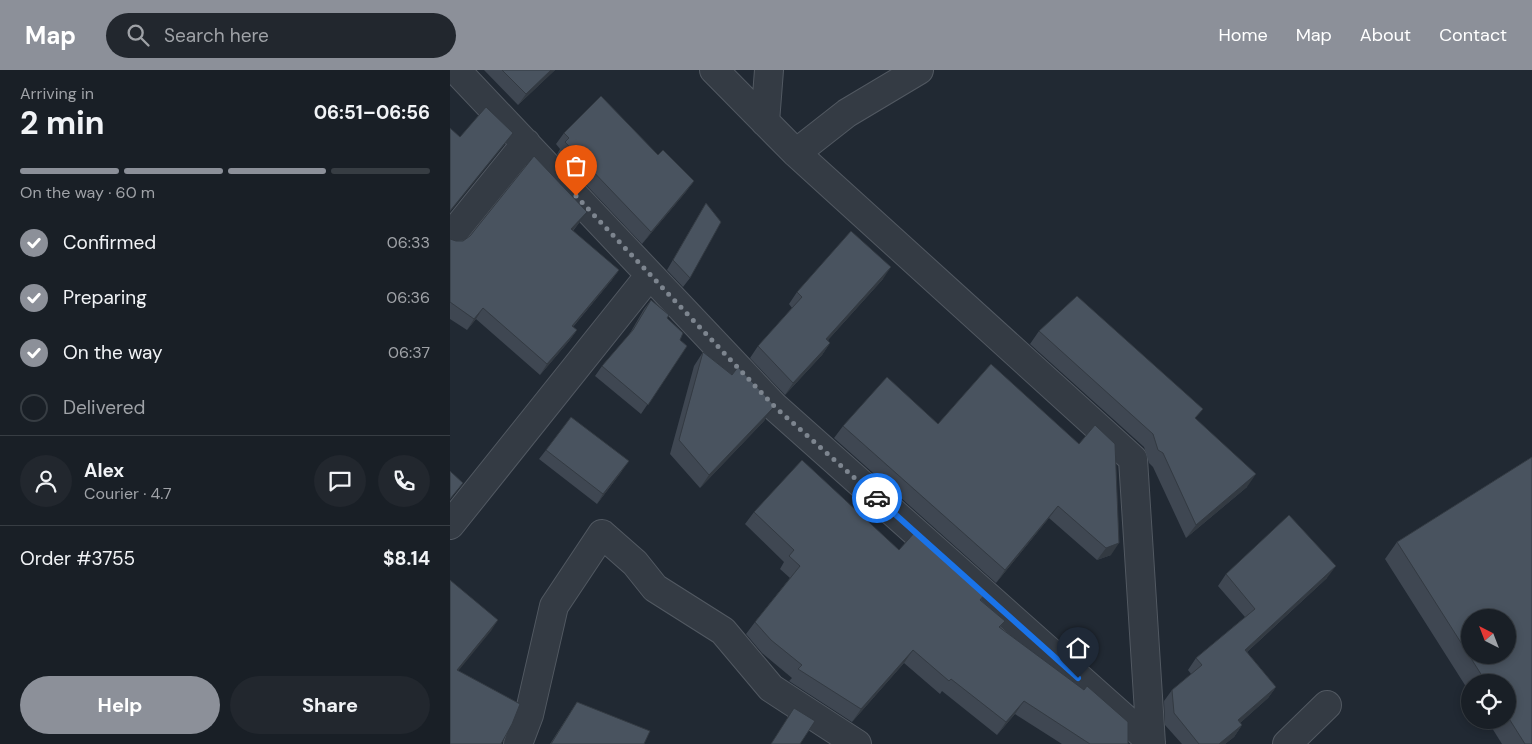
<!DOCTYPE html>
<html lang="en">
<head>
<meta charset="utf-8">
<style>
	:root { --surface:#191f26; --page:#22272e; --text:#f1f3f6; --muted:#9fa2a7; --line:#373d43; --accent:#8c9099 }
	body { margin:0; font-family:"DM Sans",sans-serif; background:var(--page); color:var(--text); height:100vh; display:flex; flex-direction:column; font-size:19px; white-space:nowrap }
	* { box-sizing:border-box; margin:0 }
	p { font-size:16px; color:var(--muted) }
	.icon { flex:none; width:28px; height:28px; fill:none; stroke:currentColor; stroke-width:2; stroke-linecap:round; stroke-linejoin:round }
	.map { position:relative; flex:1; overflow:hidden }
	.panel { display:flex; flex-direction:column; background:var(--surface); width:450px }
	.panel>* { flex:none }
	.needle { width:32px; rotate:318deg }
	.buttons { position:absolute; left:1011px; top:539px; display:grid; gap:10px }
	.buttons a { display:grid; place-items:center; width:55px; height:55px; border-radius:50%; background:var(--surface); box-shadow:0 2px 8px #0003,0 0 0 1px var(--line); font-size:25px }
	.pin { position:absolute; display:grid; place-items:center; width:42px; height:42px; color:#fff; margin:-51px -21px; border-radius:50% 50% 50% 0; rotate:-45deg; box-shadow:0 0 5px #0007 }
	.pin .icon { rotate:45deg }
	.courier { position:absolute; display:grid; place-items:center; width:50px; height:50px; margin:-25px; border:4px solid #1a73e8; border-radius:50%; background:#fff; color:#222; box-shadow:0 1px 6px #0007 }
	.headline em { font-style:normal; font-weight:700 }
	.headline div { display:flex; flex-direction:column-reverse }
	.headline { display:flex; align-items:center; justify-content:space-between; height:85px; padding:0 20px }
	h1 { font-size:32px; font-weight:700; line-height:38px }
	.bar { display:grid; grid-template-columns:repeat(4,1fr); gap:8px 5px; align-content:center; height:60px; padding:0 20px }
	.bar i { height:6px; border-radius:4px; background:var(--line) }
	.bar .selected { background:var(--accent) }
	.bar p { grid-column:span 4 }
	.line { display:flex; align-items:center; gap:12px; padding:0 20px; border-top:1px solid var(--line) }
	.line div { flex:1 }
	.round { display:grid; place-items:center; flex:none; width:52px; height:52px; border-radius:26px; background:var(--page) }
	ol { padding:0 20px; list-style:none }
	li { display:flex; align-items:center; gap:15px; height:55px }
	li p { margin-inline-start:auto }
	li .icon { padding:5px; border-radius:50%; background:var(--accent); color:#fff; stroke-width:4 }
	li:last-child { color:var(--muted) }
	li i { width:28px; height:28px; border:2px solid var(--line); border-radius:50% }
	.primary-button { display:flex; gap:10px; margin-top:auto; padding:10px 20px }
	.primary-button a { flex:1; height:58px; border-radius:30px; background:var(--accent); color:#fff; font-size:20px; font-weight:700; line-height:58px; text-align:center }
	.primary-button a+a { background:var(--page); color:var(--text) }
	header { display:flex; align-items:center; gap:30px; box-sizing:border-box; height:70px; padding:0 25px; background:var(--accent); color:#fff }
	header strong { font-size:24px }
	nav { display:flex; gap:28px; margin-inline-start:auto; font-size:18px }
	.search { width:350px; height:45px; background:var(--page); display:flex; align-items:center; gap:12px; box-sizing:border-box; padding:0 18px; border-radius:28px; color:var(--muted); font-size:19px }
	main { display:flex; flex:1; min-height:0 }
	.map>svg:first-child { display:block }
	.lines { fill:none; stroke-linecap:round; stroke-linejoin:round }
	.minor-casing { stroke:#525962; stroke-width:30 }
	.minor { stroke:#343b44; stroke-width:28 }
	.wall { fill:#3f4752; fill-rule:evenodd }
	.shaded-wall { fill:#333a42 }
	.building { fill:#49535f; stroke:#333a42; fill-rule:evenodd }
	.done { stroke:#7d858f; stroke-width:5; stroke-dasharray:0 9 }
	.route { stroke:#1a73e8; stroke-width:6 }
</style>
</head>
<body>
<header>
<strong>Map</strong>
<div class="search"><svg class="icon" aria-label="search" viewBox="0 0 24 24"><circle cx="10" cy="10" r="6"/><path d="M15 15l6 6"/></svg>Search here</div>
<nav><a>Home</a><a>Map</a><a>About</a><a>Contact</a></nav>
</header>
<main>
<section class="panel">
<div class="headline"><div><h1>2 min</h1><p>Arriving in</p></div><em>06:51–06:56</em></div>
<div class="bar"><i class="selected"></i><i class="selected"></i><i class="selected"></i><i></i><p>On the way · 60 m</p></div>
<ol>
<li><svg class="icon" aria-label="check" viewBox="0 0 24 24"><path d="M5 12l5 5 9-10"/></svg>Confirmed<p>06:33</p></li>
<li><svg class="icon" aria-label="check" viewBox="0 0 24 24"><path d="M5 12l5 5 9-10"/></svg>Preparing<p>06:36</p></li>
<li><svg class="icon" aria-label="check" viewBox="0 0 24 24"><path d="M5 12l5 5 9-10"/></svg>On the way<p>06:37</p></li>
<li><i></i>Delivered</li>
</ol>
<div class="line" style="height:90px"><a class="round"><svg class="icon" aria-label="person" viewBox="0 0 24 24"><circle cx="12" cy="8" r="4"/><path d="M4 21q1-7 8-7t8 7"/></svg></a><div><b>Alex</b><p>Courier · 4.7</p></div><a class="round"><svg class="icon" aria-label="chat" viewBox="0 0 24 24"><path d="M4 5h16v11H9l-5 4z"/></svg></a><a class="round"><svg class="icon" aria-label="phone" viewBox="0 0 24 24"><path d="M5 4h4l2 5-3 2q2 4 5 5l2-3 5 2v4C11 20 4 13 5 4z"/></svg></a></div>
<div class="line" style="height:65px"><div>Order #3755</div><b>$8.14</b></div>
<div class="primary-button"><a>Help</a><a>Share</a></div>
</section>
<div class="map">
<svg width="1082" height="674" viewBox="0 0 1082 674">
	<rect width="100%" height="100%" fill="#212933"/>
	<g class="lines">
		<g class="minor-casing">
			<path id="minor" d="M6,0L325,337L701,672
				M264,0L346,83L683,389L701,674
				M315,52L319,0
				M346,83L397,43L469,0
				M0,167L76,73
				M0,455L199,206
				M68,674L79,645L104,536L152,464L185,493L205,518L273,561L321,618L407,674
				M837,674L877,635"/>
		</g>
		<use href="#minor" class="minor"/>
	</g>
	<path class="wall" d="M34,0H105L68,35Z
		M114,63L208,85L244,111L235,123L192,174L107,84L110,79L106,74Z
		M256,133L240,208L233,217L217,200L250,143Z
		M129,153L123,161L169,200L161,211L123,257L127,260L119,271L90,305L26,249L17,260L0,249V169L6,171Z
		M433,209L378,270L380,273L372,285L335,325L300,288L308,276L342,238L339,234L347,222Z
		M201,230L217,248L230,270L237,276L191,344L145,306L152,296L179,265L194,239Z
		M589,261L746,349L797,417L736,468L703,397L699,393L694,377L580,274Z
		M253,282L322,336L314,351L250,418L220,384L244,296Z
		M541,294L661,485L647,490L599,448L546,513L384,368L393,356L488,354Z
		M96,380L172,401L147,434L89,389Z
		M1082,387V674H1052L1037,650H1058V612H1020V623L935,489L947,472ZM1020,548H1058V585H1020Z
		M304,442L449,480L535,524L531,530L555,551L550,557L678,674H612L565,644L547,665L492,621L490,624L454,593L402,652L339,611L342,608L312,583L296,564L305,552L340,508L330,499L334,492L295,454Z
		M776,504L877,508L797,582L826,617L818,628L790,653L792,655L784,667L775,674H732L715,655L714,631L722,620L741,604L738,600L746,588L795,547L768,516Z
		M127,632L194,674H100Z"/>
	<path class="shaded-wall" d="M101,0H105L68,35L76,24Z
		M63,63L55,74L0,142V141Z
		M244,111L235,123L192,174L201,162Z
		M137,142L129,153L114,170L121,159Z
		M441,197L433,209L368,281L376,269Z
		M169,200L161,211L114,267L122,256Z
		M33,238L26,249L17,260L24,249Z
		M127,260L119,271L90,305L97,294Z
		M380,273L372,285L335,325L343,313Z
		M323,338L314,351L250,418L259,405Z
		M179,391L172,401L147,434L153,424Z
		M806,404L797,417L736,468L746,455Z
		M608,436L599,448L546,513L555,500Z
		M669,473L661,485L647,490L656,478Z
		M886,496L877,508L787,591L795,580Z
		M48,550L41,561L0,611L7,600Z
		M463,580L454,593L402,652L411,639Z
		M826,617L818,628L780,662L788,650Z
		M574,631L565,644L547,665L556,652Z
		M792,655L784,667L775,674H769Z"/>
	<path class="building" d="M52,0H101L76,24Z
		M151,26L208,85L213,80L244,111L201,162L115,72L119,68L114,63Z
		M36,37L63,63L0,141V58L10,67Z
		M84,86L137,142L121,159L169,200L122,256L127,260L97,294L33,238L24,249L0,232V169L6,171H13L20,166Z
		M256,133L271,152L240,208L223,190Z
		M401,161L441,197L376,269L380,273L343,313L308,276L352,227L347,222Z
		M627,226L753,339L745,348L806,404L746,455L713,383L708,380L703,364L589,261Z
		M201,230L219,245L217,248L233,263L230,270L237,276L198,335L152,296L183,260Z
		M253,282L282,305L288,297L323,334L321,336L323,338L259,405L229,370Z
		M541,294L629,374L645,355L665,374L669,473L656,478L608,436L555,500L393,356L437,307L488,354Z
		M121,347L179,391L153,424L96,380Z
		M1082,387V674H1075L1058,647V612H1036L947,472ZM1020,548H1058V585H1020Z
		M352,390L449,480L465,462L535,524L530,530L555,551L549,557L634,620L637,616L678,652V674H640L574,631L556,652L501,609L499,611L463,580L411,639L348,599L352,595L321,570L305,552L350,496L339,486L344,480L304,442Z
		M0,401L13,413L0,429Z
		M839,445L886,496L795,580L826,617L788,650L792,655L769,674H749L724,643L722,620L752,595L746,588L805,539L776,504Z
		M0,510L48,550L7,600L70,634L62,654L51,674H0Z
		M127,632L200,661L194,674H101Z
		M344,638L365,651L350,674H321Z"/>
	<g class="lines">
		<path class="done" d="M126,126L325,337L427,428"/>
		<path class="route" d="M427,428L628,608"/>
	</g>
</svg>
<div class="buttons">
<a><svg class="needle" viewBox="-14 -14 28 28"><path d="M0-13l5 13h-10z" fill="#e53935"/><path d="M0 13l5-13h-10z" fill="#9fa2a7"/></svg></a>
<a><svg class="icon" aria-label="locate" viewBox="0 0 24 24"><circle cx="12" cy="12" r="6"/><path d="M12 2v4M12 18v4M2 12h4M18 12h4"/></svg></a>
</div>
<div class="pin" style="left:126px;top:126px;background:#ea580c"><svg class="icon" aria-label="bag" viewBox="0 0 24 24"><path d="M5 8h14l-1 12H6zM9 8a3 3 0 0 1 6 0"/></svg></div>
<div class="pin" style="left:628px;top:608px;background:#1f2937"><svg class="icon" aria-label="home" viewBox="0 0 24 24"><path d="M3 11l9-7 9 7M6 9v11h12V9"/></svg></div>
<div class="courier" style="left:427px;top:428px"><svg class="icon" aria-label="car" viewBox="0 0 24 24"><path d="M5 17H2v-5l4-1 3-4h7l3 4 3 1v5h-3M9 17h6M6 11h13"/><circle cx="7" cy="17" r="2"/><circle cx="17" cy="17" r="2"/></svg></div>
</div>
</main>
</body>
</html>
